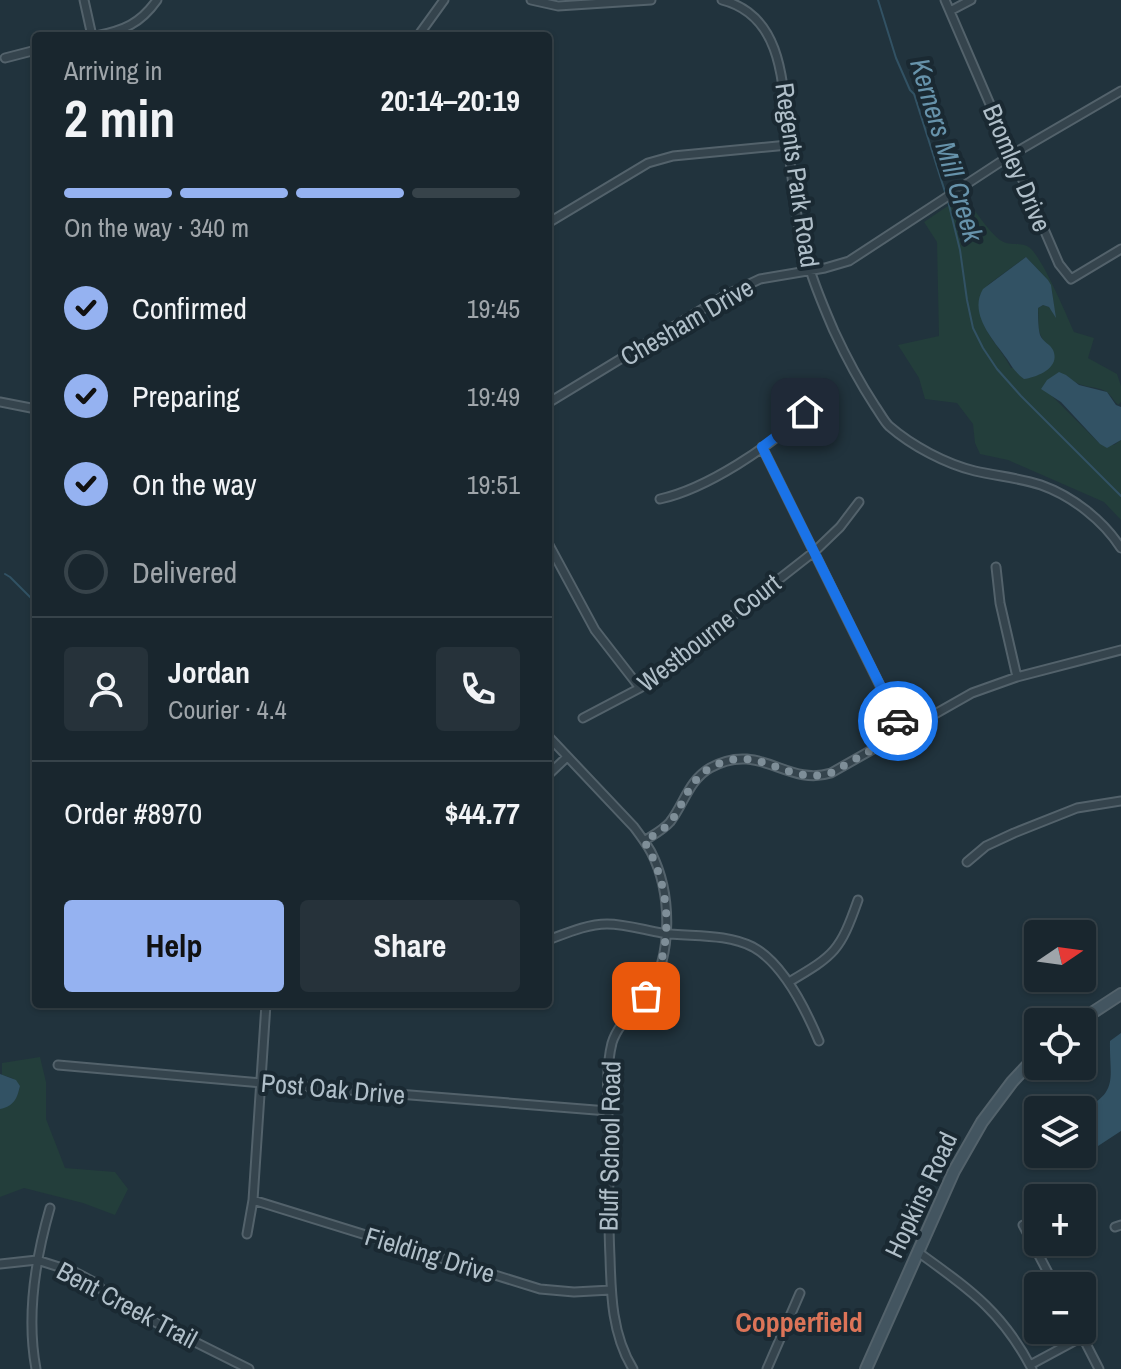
<!DOCTYPE html>
<html lang="en">
<head>
<meta charset="utf-8">
<style>
	:root { --surface:#19262e; --page:#26323a; --text:#f1f3f6; --muted:#9fa5aa; --line:#37434a; --accent:#95b2f1 }
	body { margin:0; font-family:"Archivo Narrow",sans-serif; background:var(--page); color:var(--text); height:100vh; display:flex; flex-direction:column; font-size:30px; white-space:nowrap }
	* { box-sizing:border-box; margin:0 }
	p { font-size:26px; color:var(--muted) }
	.icon { flex:none; width:44px; height:44px; fill:none; stroke:currentColor; stroke-width:2; stroke-linecap:round; stroke-linejoin:round }
	.map { position:relative; flex:1; overflow:hidden }
	.sheet { position:absolute; left:32px; top:32px; width:520px; height:976px; display:flex; flex-direction:column; background:var(--surface); border-radius:8px; box-shadow:0 2px 6px #0004,0 0 0 2px var(--line) }
	.sheet>* { flex:none }
	.needle { width:52px; rotate:77deg }
	.buttons { position:absolute; left:1024px; top:920px; display:grid; gap:16px }
	.buttons a { display:grid; place-items:center; width:72px; height:72px; border-radius:8px; background:var(--surface); box-shadow:0 2px 6px #0004,0 0 0 2px var(--line); font-size:40px }
	.pin { position:absolute; display:grid; place-items:center; width:68px; height:68px; color:#fff; margin:-34px; border-radius:16px; box-shadow:0 4px 12px #0006 }
	.courier { position:absolute; display:grid; place-items:center; width:80px; height:80px; margin:-40px; border:6px solid #1a73e8; border-radius:50%; background:#fff; color:#222; box-shadow:0 2px 10px #0007 }
	.overview em { font-style:normal; font-weight:800 }
	.overview div { display:flex; flex-direction:column-reverse }
	.overview { display:flex; align-items:center; justify-content:space-between; height:136px; padding:0 32px }
	h1 { font-size:52px; font-weight:800; line-height:60px }
	.bar { display:grid; grid-template-columns:repeat(4,1fr); gap:12px 8px; align-content:center; height:96px; padding:0 32px }
	.bar i { height:10px; border-radius:6px; background:var(--line) }
	.bar .current { background:var(--accent) }
	.bar p { grid-column:span 4 }
	.line { display:flex; align-items:center; gap:20px; padding:0 32px; border-top:2px solid var(--line) }
	.line div { flex:1 }
	.round { display:grid; place-items:center; flex:none; width:84px; height:84px; border-radius:8px; background:var(--page) }
	ol { padding:0 32px; list-style:none }
	li { display:flex; align-items:center; gap:24px; height:88px }
	li p { margin-inline-start:auto }
	li .icon { padding:8px; border-radius:50%; background:var(--accent); color:#111; stroke-width:4 }
	li:last-child { color:var(--muted) }
	li i { width:44px; height:44px; border:4px solid var(--line); border-radius:50% }
	.button { display:flex; gap:16px; margin-top:auto; padding:16px 32px }
	.button a { flex:1; height:92px; border-radius:8px; background:var(--accent); color:#111; font-size:32px; font-weight:800; line-height:92px; text-align:center }
	.button a+a { background:var(--page); color:var(--text) }
	.map>svg:first-child { display:block }
	.green { fill:#233e3b; fill-rule:evenodd }
	.water { fill:#325264 }
	.lines { fill:none; stroke-linecap:round; stroke-linejoin:round }
	.stream { stroke:#325264; stroke-width:2 }
	.minor-casing { stroke:#53626b; stroke-width:11 }
	.secondary-casing { stroke:#53626b; stroke-width:14 }
	.minor { stroke:#35444d; stroke-width:7 }
	.secondary { stroke:#435560; stroke-width:10 }
	.done { stroke:#7e8e98; stroke-width:8; stroke-dasharray:0 14.4 }
	.route { stroke:#1a73e8; stroke-width:10 }
	.labels { text-anchor:middle; stroke-width:8; stroke-linejoin:round; paint-order:stroke }
	.street-label { font-size:26px; fill:#b0bfc9; stroke:#1a2932 }
	.water-label { font-size:28px; font-style:italic; fill:#6793ab; stroke:#1a2932 }
	.neighbourhood-label { font-size:28px; font-weight:bold; fill:#dc7458; stroke:#1a2932 }
</style>
</head>
<body>
<div class="map">
<svg width="1121" height="1369" viewBox="0 0 1121 1369">
	<rect width="100%" height="100%" fill="#21333d"/>
	<path class="green" d="M964,195C974,209 987,230 1000,240C1009,247 1021,241 1030,248C1043,259 1066,314 1074,332L1094,338L1088,358L1117,374L1121,386V402L1118,405L1121,407C1115,403 1113,398 1108,393C1097,384 1081,391 1066,375L1052,396L1100,444L1114,445L1121,440V520L1104,502L1008,460L980,454L975,443L973,424L957,403L925,399L919,378L898,345L939,336L937,242L924,222ZM1026,257L1048,280L1052,291L1055,315L1049,307L1043,305L1038,308C1039,317 1037,328 1041,336C1046,347 1052,346 1054,360L1011,368C996,339 978,332 980,295L989,284Z
		M40,1057L46,1082V1119L65,1168L115,1172L128,1189L115,1215L83,1203L24,1188L0,1197V1109C11,1106 18,1097 20,1086L12,1078L2,1075V1063Z"/>
	<path class="water" d="M1026,257L1048,280L1051,285L1056,318L1049,307L1043,305L1038,308C1038,316 1038,327 1040,335C1043,342 1050,344 1053,350C1061,368 1037,377 1024,379C1016,373 1012,367 1007,359C994,341 968,314 983,289Z
		M1059,372L1066,375L1079,385L1107,392L1116,405L1121,407V440L1107,448L1100,444L1061,402L1041,389L1047,380Z
		M1121,1033V1131L1095,1148L1091,1146L1086,1134L1082,1133V1110C1120,1092 1109,1077 1110,1041Z
		M0,1074L16,1080L20,1086C17,1099 14,1106 0,1109Z"/>
	<g class="lines">
		<path class="stream" d="M878,0L896,58L910,90L914,94L946,195
			M948,201L960,250L967,300L973,328L983,348L997,369L1021,396L1121,496
			M5,574L10,577L36,603"/>
		<g class="minor-casing">
			<path id="minor" d="M84,0L92,36
				M531,0L558,6L651,0
				M722,0C786,16 783,91 788,143C791,169 794,196 798,222C805,262 818,294 834,331C846,357 860,383 875,406C880,413 884,421 889,426C912,446 946,464 975,471C997,476 1020,478 1041,485C1072,496 1103,520 1121,548
				M945,0L1059,264L1071,279L1121,249
				M950,11L971,0
				M96,36C124,30 140,24 157,0
				M418,36L444,0
				M5,58L36,50
				M548,223L648,163L673,156L788,145
				M0,402L36,409
				M548,403L724,296L760,279L825,268L849,261L1011,155L1121,91
				M762,447L903,732
				M660,499C706,489 772,446 805,412
				M548,543L595,630L640,688
				M996,567L1000,603L1017,677
				M583,718L640,688L815,551L840,527L859,502
				M548,736L634,827C640,835 646,843 651,852C672,893 673,955 648,994C636,1010 618,1023 612,1043C605,1070 608,1111 609,1140C609,1179 608,1218 610,1257C611,1295 612,1335 633,1369
				M548,775L567,757
				M644,841C653,835 663,830 670,822C684,804 689,780 710,768C760,740 786,787 831,773L972,693L1017,677L1121,650
				M967,862L986,846L1014,833L1077,808L1121,801
				M548,940C567,933 587,924 607,924C625,924 644,930 662,933C691,937 726,933 753,947C784,964 806,1010 819,1041
				M789,982C835,955 840,951 858,900
				M58,1065L261,1083L608,1111
				M253,1200L540,1289L574,1292L611,1290
				M1023,1225L1055,1286
				M1115,1227L1121,1225
				M247,1234L253,1200L266,1004
				M918,1252C969,1289 1002,1311 1032,1369
				M0,1264L37,1260L75,1272L92,1281L106,1293L135,1312L249,1369
				M1079,1330L1099,1369
				M1030,1365L1082,1337
				M36,1369C26,1315 35,1260 50,1208
				M767,1369L800,1293"/>
		</g>
		<g class="secondary-casing">
			<path id="secondary" d="M1078,1022L1121,994
				M866,1369L954,1171L982,1122L1012,1082L1038,1054"/>
		</g>
		<use href="#minor" class="minor"/>
		<use href="#secondary" class="secondary"/>
	</g>
	<g class="lines">
		<path class="done" d="M646,996C675,950 672,887 644,841C653,836 663,830 670,823C684,804 689,780 710,768C760,740 785,787 831,773L903,732L898,721"/>
		<path class="route" d="M805,412L794,423L762,447L898,721"/>
	</g>
	<g class="labels">
		<g class="street-label">
			<text transform="translate(1017 168) rotate(67)" y="9">Bromley Drive</text>
			<text transform="translate(797 175) rotate(82)" y="9">Regents Park Road</text>
			<text transform="translate(687 322) rotate(-30)" y="9">Chesham Drive</text>
			<text transform="translate(709 633) rotate(-38)" y="9">Westbourne Court</text>
			<text transform="translate(333 1089) rotate(5)" y="9">Post Oak Drive</text>
			<text transform="translate(610 1146) rotate(-89)" y="9">Bluff School Road</text>
			<text transform="translate(921 1195) rotate(-65)" y="9">Hopkins Road</text>
			<text transform="translate(430 1255) rotate(17)" y="9">Fielding Drive</text>
			<text transform="translate(127 1305) rotate(28)" y="9">Bent Creek Trail</text>
		</g>
		<g class="water-label">
			<text transform="translate(947 150) rotate(73)" y="10">Kerners Mill Creek</text>
		</g>
		<g class="neighbourhood-label">
			<text x="799" y="1332">Copperfield</text>
		</g>
	</g>
</svg>
<div class="buttons">
<a><svg class="needle" viewBox="-14 -14 28 28"><path d="M0-13l5 13h-10z" fill="#e53935"/><path d="M0 13l5-13h-10z" fill="#9fa5aa"/></svg></a>
<a><svg class="icon" aria-label="locate" viewBox="0 0 24 24"><circle cx="12" cy="12" r="6"/><path d="M12 2v4M12 18v4M2 12h4M18 12h4"/></svg></a>
<a><svg class="icon" aria-label="layers" viewBox="0 0 24 24"><path d="M12 4l9 5-9 5-9-5zM3 14l9 5 9-5"/></svg></a>
<a>+</a>
<a>−</a>
</div>
<div class="pin" style="left:646px;top:996px;background:#ea580c"><svg class="icon" aria-label="bag" viewBox="0 0 24 24"><path d="M5 8h14l-1 12H6zM9 8a3 3 0 0 1 6 0"/></svg></div>
<div class="pin" style="left:805px;top:412px;background:#1f2937"><svg class="icon" aria-label="home" viewBox="0 0 24 24"><path d="M3 11l9-7 9 7M6 9v11h12V9"/></svg></div>
<div class="courier" style="left:898px;top:721px"><svg class="icon" aria-label="car" viewBox="0 0 24 24"><path d="M5 17H2v-5l4-1 3-4h7l3 4 3 1v5h-3M9 17h6M6 11h13"/><circle cx="7" cy="17" r="2"/><circle cx="17" cy="17" r="2"/></svg></div>
<section class="sheet">
<div class="overview"><div><h1>2 min</h1><p>Arriving in</p></div><em>20:14–20:19</em></div>
<div class="bar"><i class="current"></i><i class="current"></i><i class="current"></i><i></i><p>On the way · 340 m</p></div>
<ol>
<li><svg class="icon" aria-label="check" viewBox="0 0 24 24"><path d="M5 12l5 5 9-10"/></svg>Confirmed<p>19:45</p></li>
<li><svg class="icon" aria-label="check" viewBox="0 0 24 24"><path d="M5 12l5 5 9-10"/></svg>Preparing<p>19:49</p></li>
<li><svg class="icon" aria-label="check" viewBox="0 0 24 24"><path d="M5 12l5 5 9-10"/></svg>On the way<p>19:51</p></li>
<li><i></i>Delivered</li>
</ol>
<div class="line" style="height:144px"><a class="round"><svg class="icon" aria-label="person" viewBox="0 0 24 24"><circle cx="12" cy="8" r="4"/><path d="M4 21q1-7 8-7t8 7"/></svg></a><div><b>Jordan</b><p>Courier · 4.4</p></div><a class="round"><svg class="icon" aria-label="phone" viewBox="0 0 24 24"><path d="M5 4h4l2 5-3 2q2 4 5 5l2-3 5 2v4C11 20 4 13 5 4z"/></svg></a></div>
<div class="line" style="height:104px"><div>Order #8970</div><b>$44.77</b></div>
<div class="button"><a>Help</a><a>Share</a></div>
</section>
</div>
</body>
</html>
